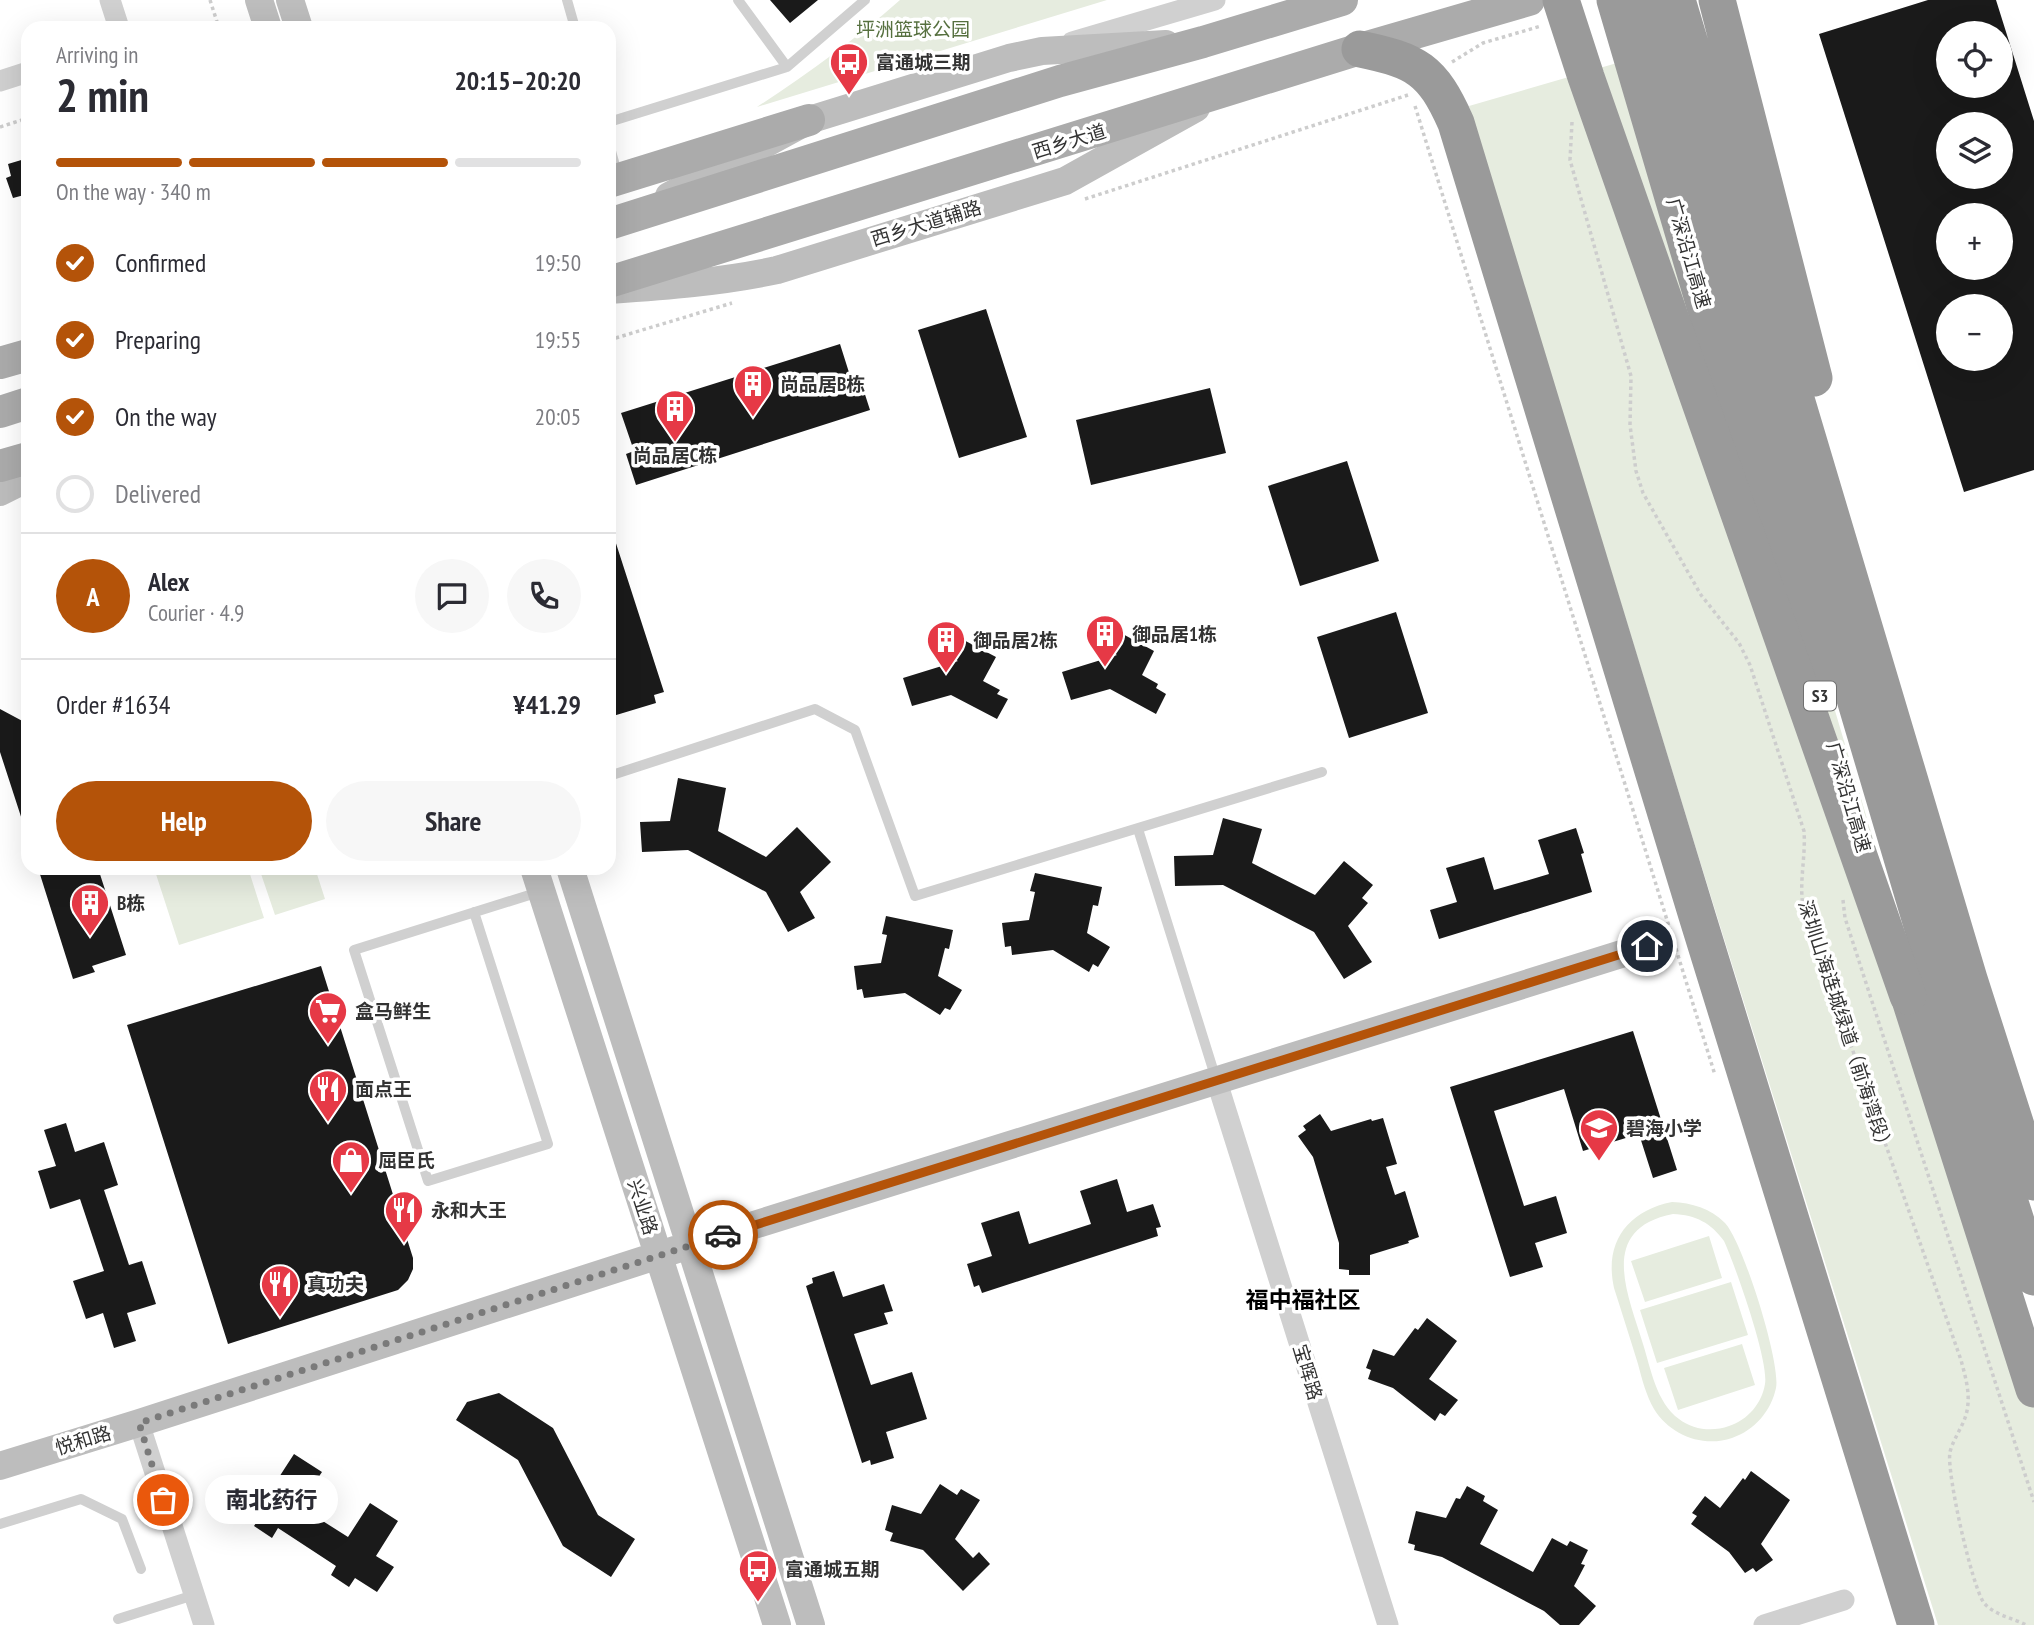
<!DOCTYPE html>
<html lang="en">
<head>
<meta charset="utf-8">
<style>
	:root { --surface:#fff; --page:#f7f7f7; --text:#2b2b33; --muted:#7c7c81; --line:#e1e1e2; --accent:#b45309 }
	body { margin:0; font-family:"PT Sans Narrow","Noto Sans SC",sans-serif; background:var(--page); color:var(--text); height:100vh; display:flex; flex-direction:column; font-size:26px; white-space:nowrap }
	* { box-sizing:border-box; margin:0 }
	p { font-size:23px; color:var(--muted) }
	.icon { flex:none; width:38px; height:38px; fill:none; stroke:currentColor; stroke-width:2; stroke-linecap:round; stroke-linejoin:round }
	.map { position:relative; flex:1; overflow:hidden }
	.sheet { position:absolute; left:21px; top:21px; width:595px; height:854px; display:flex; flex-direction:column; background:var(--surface); border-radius:21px; box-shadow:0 7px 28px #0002 }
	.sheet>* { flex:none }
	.buttons { position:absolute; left:1936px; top:21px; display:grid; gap:14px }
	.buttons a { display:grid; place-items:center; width:77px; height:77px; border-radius:50%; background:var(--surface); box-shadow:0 7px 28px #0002; font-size:35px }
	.pin { position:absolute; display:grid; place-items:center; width:60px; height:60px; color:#fff; margin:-30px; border:4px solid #fff; border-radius:50%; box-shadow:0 2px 7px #0007 }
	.courier { position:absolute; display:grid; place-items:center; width:70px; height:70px; margin:-35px; border:5px solid #b45309; border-radius:50%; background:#fff; color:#222; box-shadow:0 2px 9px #0007 }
	.bubble { position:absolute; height:49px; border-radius:24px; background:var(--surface); box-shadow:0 7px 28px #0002; font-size:23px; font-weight:800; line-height:49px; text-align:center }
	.overview em { font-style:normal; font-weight:800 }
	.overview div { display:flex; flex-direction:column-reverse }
	.overview { display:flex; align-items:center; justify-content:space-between; height:119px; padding:0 35px }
	h1 { font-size:46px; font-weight:800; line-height:52px }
	.bar { display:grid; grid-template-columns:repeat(4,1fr); gap:10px 7px; align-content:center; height:84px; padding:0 35px }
	.bar i { height:9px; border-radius:5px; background:var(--line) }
	.bar .active { background:var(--accent) }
	.bar p { grid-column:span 4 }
	.line { display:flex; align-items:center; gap:18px; padding:0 35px; border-top:2px solid var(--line) }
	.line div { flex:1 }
	.round { display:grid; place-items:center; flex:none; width:74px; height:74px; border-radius:37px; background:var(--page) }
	ol { padding:0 35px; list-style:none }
	li { display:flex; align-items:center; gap:21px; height:77px }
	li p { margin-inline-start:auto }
	li .icon { padding:7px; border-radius:50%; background:var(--accent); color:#fff; stroke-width:4 }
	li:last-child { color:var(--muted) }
	li i { width:38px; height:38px; border:4px solid var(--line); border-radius:50% }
	.button { display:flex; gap:14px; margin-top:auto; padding:14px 35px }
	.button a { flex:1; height:80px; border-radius:42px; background:var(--accent); color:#fff; font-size:28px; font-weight:800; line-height:80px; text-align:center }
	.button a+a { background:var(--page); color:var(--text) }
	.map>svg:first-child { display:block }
	.green { fill:#e6ecdf; fill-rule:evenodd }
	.building { fill:#1a1a1a; fill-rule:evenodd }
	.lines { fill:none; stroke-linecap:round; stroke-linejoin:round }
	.path { stroke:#cdcdcd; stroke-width:3.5; stroke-dasharray:3.5 3.5; stroke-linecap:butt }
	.lane { stroke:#d0d0d0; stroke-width:10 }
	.street { stroke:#d0d0d0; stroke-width:21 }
	.secondary { stroke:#bdbdbd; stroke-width:28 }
	.primary { stroke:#ababab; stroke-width:32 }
	.highway { stroke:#9a9a9a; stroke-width:37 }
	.highway-bridge { stroke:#9a9a9a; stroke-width:37 }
	.done { stroke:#7a7a7a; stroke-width:7; stroke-dasharray:0 12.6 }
	.route { stroke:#b45309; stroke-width:9 }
	.labels { text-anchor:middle; stroke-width:7; stroke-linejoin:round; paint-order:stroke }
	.shield { fill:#fff; stroke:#707070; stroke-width:2 }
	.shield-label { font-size:18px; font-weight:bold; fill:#333 }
	.park-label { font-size:19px; fill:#56703f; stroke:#fff }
	.poi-label { font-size:19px; font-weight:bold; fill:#333; stroke:#fff; text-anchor:start }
	.street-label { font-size:19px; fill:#333; stroke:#fff }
	.quarter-label { font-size:23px; font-weight:bold; fill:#000; stroke:#fff }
</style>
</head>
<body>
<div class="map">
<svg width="2034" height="1625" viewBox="0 0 2034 1625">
	<rect width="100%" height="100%" fill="#fff"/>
	<path class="green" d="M900,0H1107L757,107C807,74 855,40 900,0Z
		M1641,56L1948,1092L2034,1357V1625H1938L1693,839L1469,106Z
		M154,868H248L264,918L179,945Z
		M259,868H315L325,899L275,915Z
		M1672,1202C1692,1203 1710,1208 1725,1223C1743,1242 1781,1363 1776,1388C1771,1411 1755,1430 1732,1438C1703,1448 1670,1435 1654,1409C1646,1395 1642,1379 1638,1364C1630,1338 1622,1313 1614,1288C1604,1243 1627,1211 1672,1202ZM1673,1214C1696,1215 1711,1223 1724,1241C1735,1265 1769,1361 1765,1384C1762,1403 1748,1420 1729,1426C1713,1432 1693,1430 1679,1419C1656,1402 1651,1369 1643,1344C1628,1294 1597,1229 1673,1214Z
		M1709,1236L1722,1278L1645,1302L1631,1261Z
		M1731,1282L1748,1335L1657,1363L1640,1310Z
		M1742,1344L1755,1385L1678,1410L1664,1368Z"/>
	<path class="building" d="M770,0H818L790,23Z
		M1928,0H1996L2034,121V470L1964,492L1819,34ZM1948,33H2000V86H1948ZM1948,124H2000V177H1948ZM1948,215H2000V268H1948ZM1948,306H2000V359H1948Z
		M28,158V194L13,198L6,178L11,176L8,164Z
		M986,309L1027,437L959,458L918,330Z
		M840,344L852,382L860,379L870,410L636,485L626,454L634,451L621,413Z
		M1210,388L1226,453L1091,485L1076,420Z
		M1347,461L1379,561L1300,586L1268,486Z
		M612,531L664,692L654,695L656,703L613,716L609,703V532Z
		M1396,612L1428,713L1349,738L1317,637Z
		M1097,620L1154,651L1142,675L1158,684L1156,688L1166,694L1156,714L1110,689L1071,700L1062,672L1117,655L1087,640Z
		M939,627L996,657L983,681L1000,690L997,694L1008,699L997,719L951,695L912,706L903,678L958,661L929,646Z
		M0,709L28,724V745L22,747L28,766V828L25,829L0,752Z
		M678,778L726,788L718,831L766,857L797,827L831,862L800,892L815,918L788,932L766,892L688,850L642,852L640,822L670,821Z
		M1223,818L1262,829L1252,863L1315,895L1344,861L1373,885L1362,898L1368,903L1348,926L1372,962L1344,979L1314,932L1223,885L1175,886L1174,856L1213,855Z
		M1576,828L1584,853L1581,854L1592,892L1439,939L1430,910L1457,902L1446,868L1484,857L1494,890L1522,882L1549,874L1538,840Z
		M38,868H98L126,955L92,966L95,972L73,979Z
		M1035,873L1102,887L1098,906L1093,905L1087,933L1110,947L1098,967L1093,964L1089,972L1053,950L1012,955L1011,946L1005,947L1002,923L1029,920L1035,892L1030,891Z
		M886,916L953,930L949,949L945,948L938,976L962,990L950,1010L945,1008L940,1015L905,993L864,998L862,989L857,990L854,966L881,963L887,935L882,934Z
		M321,966L413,1258V1269L408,1280L398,1290L228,1344L127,1025Z
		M1633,1031L1677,1170L1653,1178L1639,1134L1583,1151L1564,1089L1494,1111L1524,1206L1556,1196L1567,1233L1535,1243L1543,1267L1510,1277L1450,1087Z
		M1320,1114L1331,1131L1371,1119L1372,1121L1383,1118L1397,1164L1386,1167L1395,1195L1405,1191L1419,1237L1408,1241L1409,1243L1370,1255V1275H1349V1270L1339,1269V1243L1313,1157L1298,1136L1306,1130L1303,1126Z
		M66,1123L75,1152L104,1142L118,1185L104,1190L129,1265L142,1261L156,1304L127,1313L136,1341L114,1348L103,1313L86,1319L73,1281L104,1271L80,1199L50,1209L38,1171L56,1166L44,1130Z
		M1117,1179L1127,1212L1153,1204L1161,1227L1156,1228L1158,1236L982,1293L979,1285L974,1287L967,1264L992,1256L981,1223L1019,1211L1029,1244L1091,1224L1080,1191Z
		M834,1271L843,1297L884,1284L893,1311L884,1313L888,1324L854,1334L871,1385L912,1372L927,1419L886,1432L894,1458L871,1465L870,1460L862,1463L806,1286L813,1283L812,1278Z
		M1427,1318L1457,1341L1429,1379L1458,1400L1445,1416L1440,1413L1435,1421L1393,1388L1368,1379L1371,1370L1366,1368L1373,1349L1394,1356L1415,1328L1418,1330Z
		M499,1393L553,1428L598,1515L635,1539L611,1577L563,1546L518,1460L456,1420L467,1402Z
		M294,1454L322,1472L299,1506L348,1537L370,1503L398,1521L376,1556L394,1567L377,1592L355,1578L349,1587L331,1575L336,1566L278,1528L272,1538L254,1526L260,1517L237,1502L254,1477L272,1488Z
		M1751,1471L1790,1500L1761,1544L1773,1560L1756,1572L1753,1568L1745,1573L1729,1552L1691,1524L1697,1516L1692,1513L1705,1496L1720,1508L1743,1478L1745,1480Z
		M940,1484L957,1495L961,1489L980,1500L955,1539L973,1558L979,1552L990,1564L963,1591L923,1550L890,1541L893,1533L885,1530L892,1505L921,1514Z
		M1467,1486L1485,1496L1483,1501L1498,1510L1480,1544L1533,1572L1552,1538L1567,1546L1570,1541L1588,1550L1581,1564L1585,1565L1574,1586L1596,1606L1579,1625H1560L1544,1611L1442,1557L1414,1550L1415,1545L1408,1543L1416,1511L1446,1518L1456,1498L1460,1499Z"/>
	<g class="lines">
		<path class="path" d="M210,0L219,28
			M1452,62L1483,43L1541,26
			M1415,106L1715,1075
			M1572,122L1570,160L1631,376L1630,425L1636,471L1643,493L1701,595L1739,643L1750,665L1804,831C1806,858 1798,885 1804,911L1961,1360C1966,1379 1972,1398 1965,1418C1961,1429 1953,1440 1950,1452C1946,1471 1972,1587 1984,1603C1994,1615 2013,1618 2026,1625
			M0,127L28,118
			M1085,199L1408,95
			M609,340L732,303
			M1843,900L1845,918L2034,1502"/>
		<path class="lane" d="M567,0L575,28
			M738,0L787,67
			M609,122L787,67L865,0
			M609,144L618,176
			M609,776L815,709L855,730L915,896L1322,772
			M1138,829L1216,1079
			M474,912L548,1144L428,1181L354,950L539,892
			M0,1524L81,1499L122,1519L141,1569
			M118,1619L194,1595"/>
		<path class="street" d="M110,0L119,28
			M1072,42L1215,0
			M0,81L28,72
			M1216,1079L1388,1625
			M139,1423L204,1625
			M1764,1625L1844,1600"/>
		<path class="secondary" d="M259,0L268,28
			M290,0L299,28
			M669,196L809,120L1009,58L1042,51L1166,44
			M609,290C665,286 721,282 777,270L1065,181L1196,108
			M0,492L28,478
			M534,868L777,1625
			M570,868L811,1625
			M0,1466L139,1423L690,1245L1647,946"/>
		<path class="primary" d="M609,182L809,120
			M609,224L1060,81L1203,42L1342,0
			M609,282L1360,49L1529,0
			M0,363L28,355
			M0,412L28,403
			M0,466L28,458"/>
		<path class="highway" d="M1615,0L1819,694
			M1648,0L1940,986L2034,1277
			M1677,0L1969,979L2034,1182
			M1717,0L1814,378
			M1360,49C1417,61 1432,69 1456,123L1698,919L1916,1625
			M1899,965L2034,1389"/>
		<path class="highway-bridge" d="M1561,0L1586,77L1908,996"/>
	</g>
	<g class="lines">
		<path class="done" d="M163,1500L139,1423L723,1235"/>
		<path class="route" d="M723,1235L1647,946"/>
	</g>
	<defs>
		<g id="bus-pin" transform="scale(2.0125)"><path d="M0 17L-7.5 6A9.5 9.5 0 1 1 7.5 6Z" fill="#e63946" stroke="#fff"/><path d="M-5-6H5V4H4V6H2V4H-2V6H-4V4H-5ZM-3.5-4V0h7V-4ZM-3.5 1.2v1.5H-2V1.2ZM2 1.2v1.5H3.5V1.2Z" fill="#fff"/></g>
		<g id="building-pin" transform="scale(2.0125)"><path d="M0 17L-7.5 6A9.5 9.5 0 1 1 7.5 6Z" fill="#e63946" stroke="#fff"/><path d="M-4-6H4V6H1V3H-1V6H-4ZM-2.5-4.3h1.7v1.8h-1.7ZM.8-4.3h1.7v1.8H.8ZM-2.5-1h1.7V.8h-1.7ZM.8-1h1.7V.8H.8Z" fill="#fff"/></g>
		<g id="supermarket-pin" transform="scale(2.0125)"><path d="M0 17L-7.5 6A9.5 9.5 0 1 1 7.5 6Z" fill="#e63946" stroke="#fff"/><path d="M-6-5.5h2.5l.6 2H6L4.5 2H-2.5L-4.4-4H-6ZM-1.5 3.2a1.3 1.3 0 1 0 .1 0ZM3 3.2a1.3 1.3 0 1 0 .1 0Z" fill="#fff"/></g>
		<g id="restaurant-pin" transform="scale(2.0125)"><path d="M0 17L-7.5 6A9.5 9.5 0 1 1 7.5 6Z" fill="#e63946" stroke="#fff"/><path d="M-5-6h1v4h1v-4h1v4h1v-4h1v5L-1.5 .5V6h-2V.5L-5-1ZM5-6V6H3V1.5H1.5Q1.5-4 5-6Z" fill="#fff"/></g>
		<g id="school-pin" transform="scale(2.0125)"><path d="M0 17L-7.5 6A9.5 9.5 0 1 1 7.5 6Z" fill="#e63946" stroke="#fff"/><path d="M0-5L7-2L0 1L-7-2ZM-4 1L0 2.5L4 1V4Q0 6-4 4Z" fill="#fff"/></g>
		<g id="shop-pin" transform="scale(2.0125)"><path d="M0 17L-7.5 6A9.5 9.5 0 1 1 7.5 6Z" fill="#e63946" stroke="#fff"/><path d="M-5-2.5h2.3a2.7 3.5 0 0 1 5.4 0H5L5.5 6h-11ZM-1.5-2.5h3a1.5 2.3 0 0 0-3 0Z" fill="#fff"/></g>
	</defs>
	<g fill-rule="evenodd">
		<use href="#bus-pin" x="849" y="62"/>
		<use href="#building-pin" x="753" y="384"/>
		<use href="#building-pin" x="675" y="409"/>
		<use href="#building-pin" x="1105" y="634"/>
		<use href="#building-pin" x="946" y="640"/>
		<use href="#building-pin" x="90" y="903"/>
		<use href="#supermarket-pin" x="328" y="1011"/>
		<use href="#restaurant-pin" x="328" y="1089"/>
		<use href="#school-pin" x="1599" y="1128"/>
		<use href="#shop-pin" x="351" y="1160"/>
		<use href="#restaurant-pin" x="404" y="1210"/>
		<use href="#restaurant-pin" x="280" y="1284"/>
		<use href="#bus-pin" x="758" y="1569"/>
	</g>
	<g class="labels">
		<rect class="shield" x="1804" y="681.5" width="32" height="29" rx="5"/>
		<g class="shield-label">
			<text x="1820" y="702">S3</text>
		</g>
		<g class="park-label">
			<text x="913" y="36">坪洲篮球公园</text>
		</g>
		<g class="poi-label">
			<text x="876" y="69">富通城三期</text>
			<text x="780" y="391">尚品居B栋</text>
			<text x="675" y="462" text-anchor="middle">尚品居C栋</text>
			<text x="1132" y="641">御品居1栋</text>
			<text x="973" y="647">御品居2栋</text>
			<text x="117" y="910">B栋</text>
			<text x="355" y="1018">盒马鲜生</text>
			<text x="355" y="1096">面点王</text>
			<text x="1626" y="1135">碧海小学</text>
			<text x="378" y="1167">屈臣氏</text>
			<text x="431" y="1217">永和大王</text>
			<text x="307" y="1291">真功夫</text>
			<text x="785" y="1576">富通城五期</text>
		</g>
		<g class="street-label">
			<text transform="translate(1069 141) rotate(-17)" y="7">西乡大道</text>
			<text transform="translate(926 223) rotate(-17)" y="7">西乡大道辅路</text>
			<text transform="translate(1689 253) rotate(74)" y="7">广深沿江高速</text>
			<text transform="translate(1849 797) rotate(74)" y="7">广深沿江高速</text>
			<text transform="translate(1846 1027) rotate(72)" y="7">深圳山海连城绿道（前海湾段）</text>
			<text transform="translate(643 1207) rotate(72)" y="7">兴业路</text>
			<text transform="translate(1308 1372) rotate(73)" y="7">宝晖路</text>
			<text transform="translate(83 1440) rotate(-17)" y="7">悦和路</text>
		</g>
		<g class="quarter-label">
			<text x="1303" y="1308">福中福社区</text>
		</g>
	</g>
</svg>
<div class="buttons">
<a><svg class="icon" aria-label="locate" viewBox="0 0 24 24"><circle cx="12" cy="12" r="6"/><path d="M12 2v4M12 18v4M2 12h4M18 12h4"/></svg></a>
<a><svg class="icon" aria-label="layers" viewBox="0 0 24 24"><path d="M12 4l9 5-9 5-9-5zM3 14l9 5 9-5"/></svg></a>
<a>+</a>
<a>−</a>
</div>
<div class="pin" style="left:163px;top:1500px;background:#ea580c"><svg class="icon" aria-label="bag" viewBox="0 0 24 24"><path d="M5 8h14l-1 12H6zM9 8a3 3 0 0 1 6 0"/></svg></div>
<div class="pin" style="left:1647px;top:946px;background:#1f2937"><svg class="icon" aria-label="home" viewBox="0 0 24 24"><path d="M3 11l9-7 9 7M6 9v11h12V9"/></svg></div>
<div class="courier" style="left:723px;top:1235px"><svg class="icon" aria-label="car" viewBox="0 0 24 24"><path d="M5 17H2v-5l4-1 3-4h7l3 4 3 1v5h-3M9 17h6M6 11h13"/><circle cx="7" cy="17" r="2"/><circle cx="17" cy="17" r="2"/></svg></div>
<div class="bubble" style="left:205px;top:1475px;width:133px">南北药行</div>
<section class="sheet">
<div class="overview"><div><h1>2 min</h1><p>Arriving in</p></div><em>20:15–20:20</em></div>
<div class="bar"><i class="active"></i><i class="active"></i><i class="active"></i><i></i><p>On the way · 340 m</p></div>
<ol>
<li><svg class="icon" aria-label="check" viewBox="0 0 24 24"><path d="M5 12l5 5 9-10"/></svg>Confirmed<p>19:50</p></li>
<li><svg class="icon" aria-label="check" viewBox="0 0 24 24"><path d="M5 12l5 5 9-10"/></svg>Preparing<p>19:55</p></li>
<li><svg class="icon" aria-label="check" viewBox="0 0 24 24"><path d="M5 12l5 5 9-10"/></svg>On the way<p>20:05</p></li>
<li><i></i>Delivered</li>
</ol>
<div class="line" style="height:126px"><b class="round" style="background:var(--accent);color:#fff">A</b><div><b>Alex</b><p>Courier · 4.9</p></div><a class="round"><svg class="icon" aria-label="chat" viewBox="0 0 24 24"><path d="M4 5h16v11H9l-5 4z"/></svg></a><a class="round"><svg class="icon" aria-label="phone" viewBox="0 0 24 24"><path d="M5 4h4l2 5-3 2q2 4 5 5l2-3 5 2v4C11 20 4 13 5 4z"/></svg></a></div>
<div class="line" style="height:91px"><div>Order #1634</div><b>¥41.29</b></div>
<div class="button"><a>Help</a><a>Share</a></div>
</section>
</div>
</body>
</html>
